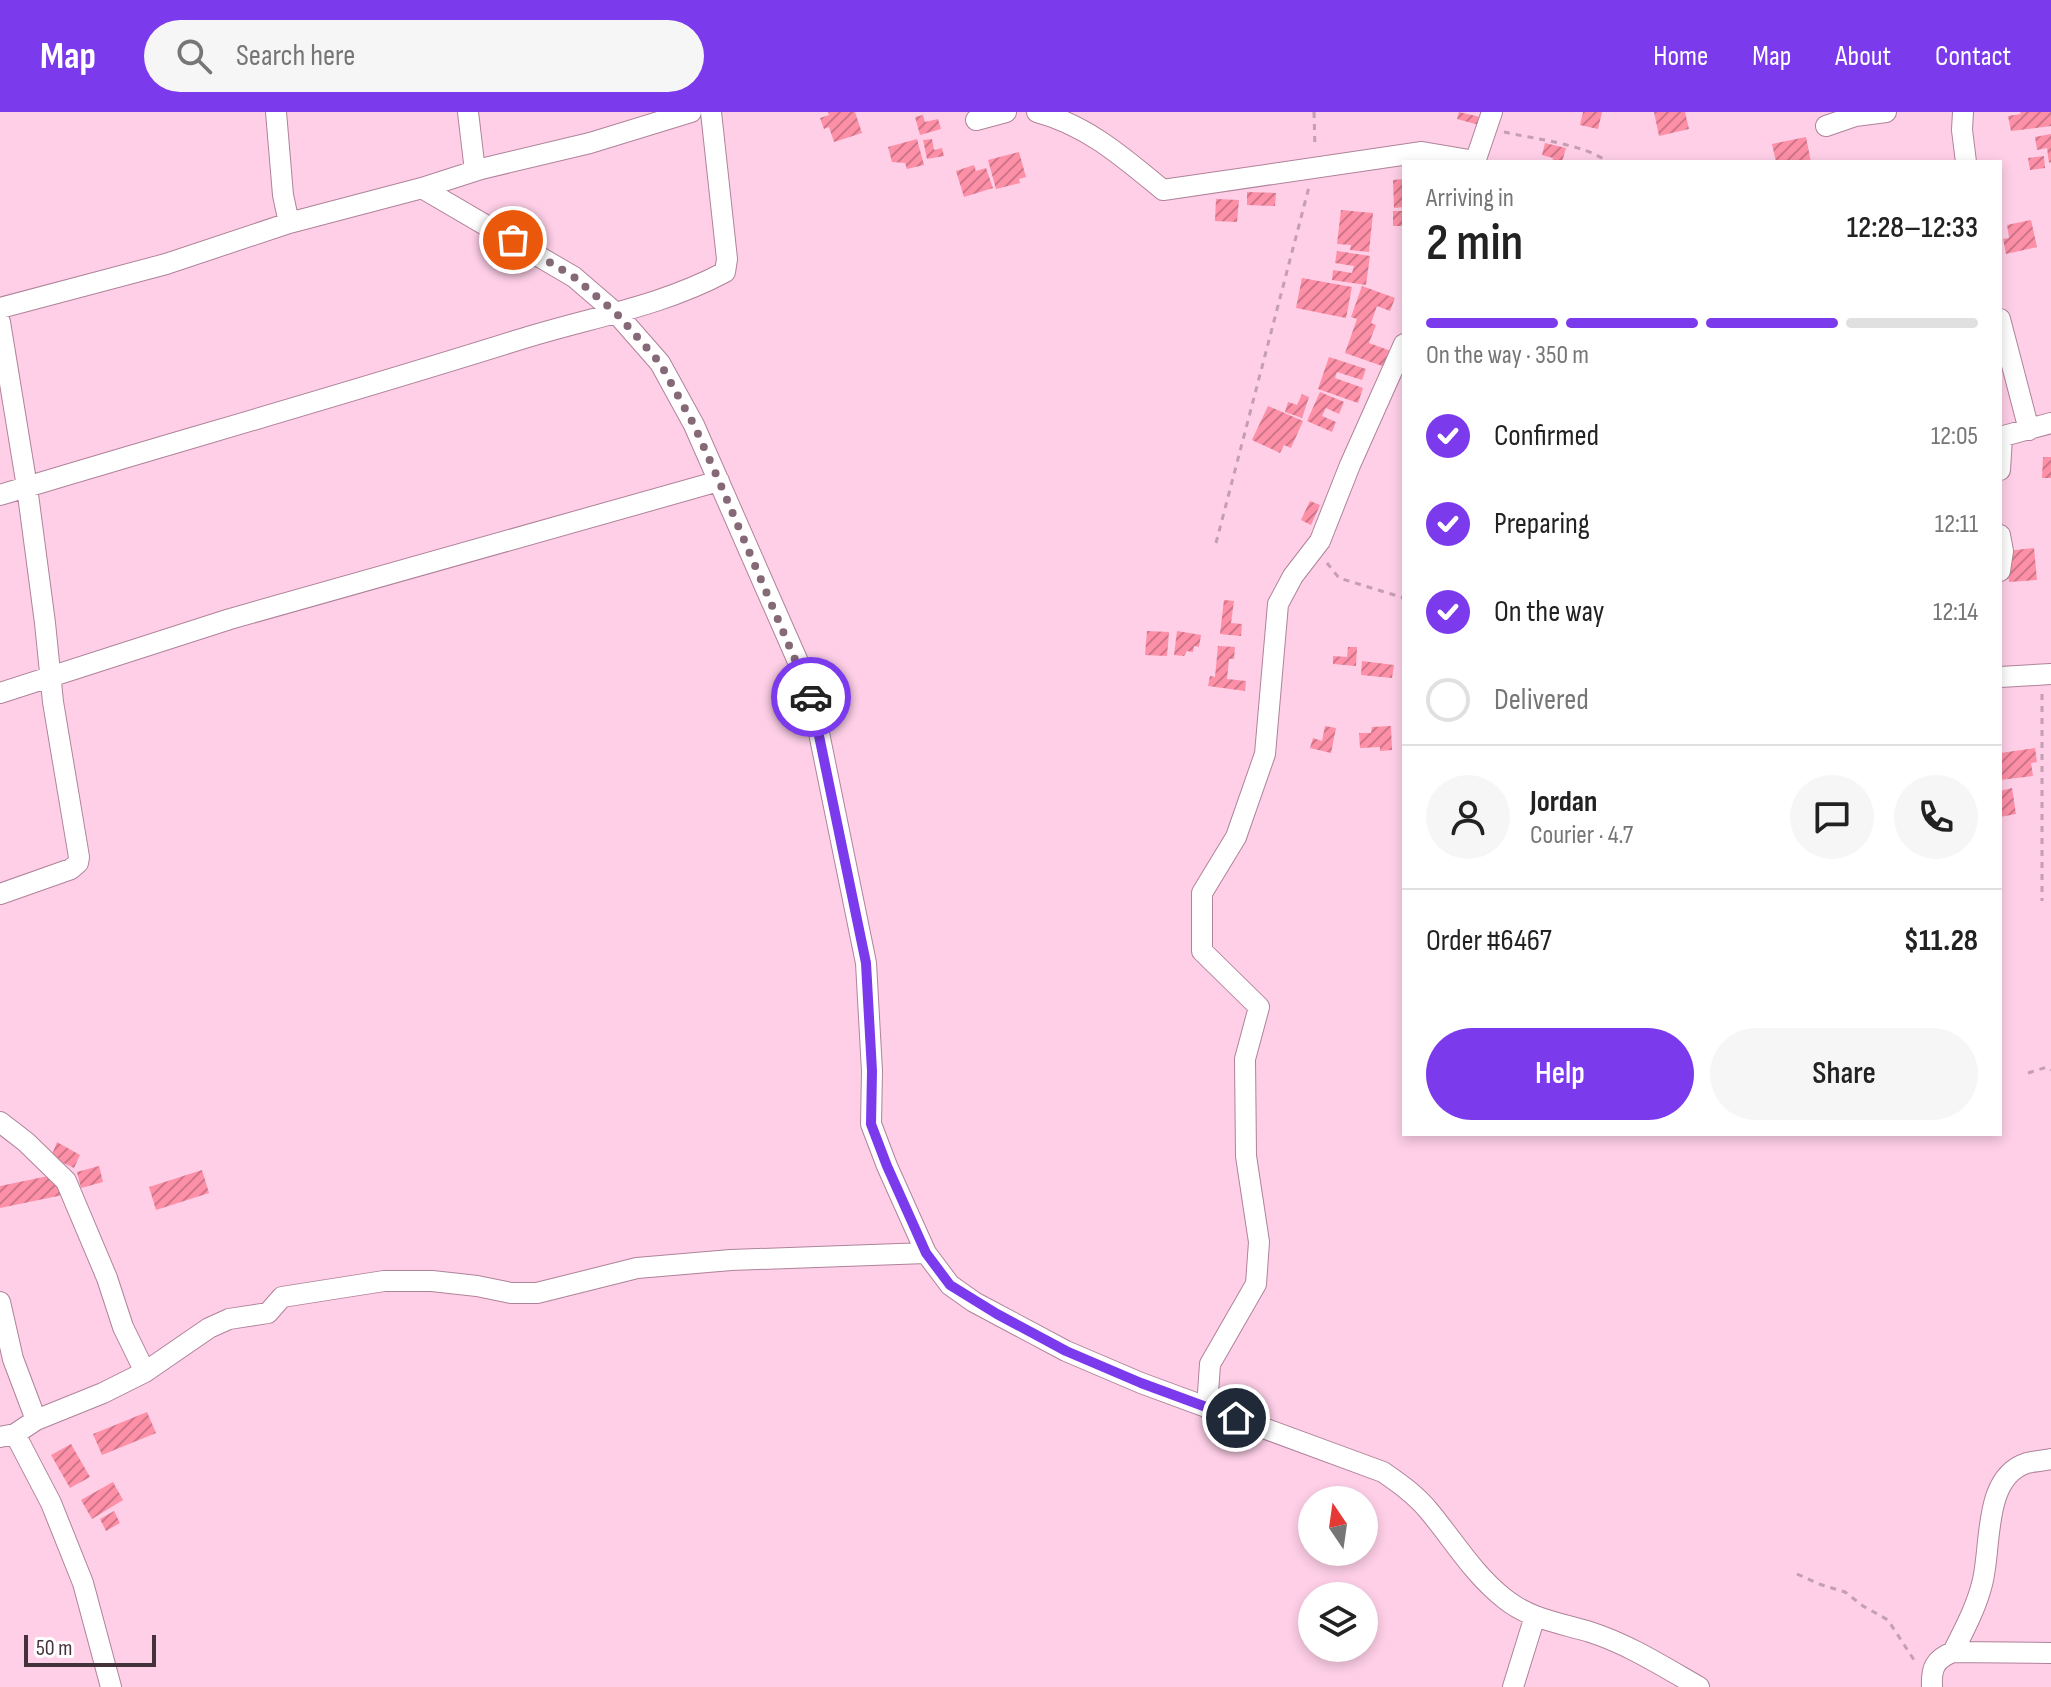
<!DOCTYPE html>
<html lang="en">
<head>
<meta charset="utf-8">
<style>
	:root { --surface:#fff; --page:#f6f6f6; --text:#222; --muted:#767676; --line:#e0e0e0; --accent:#7c3aed }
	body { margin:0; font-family:"Sofia Sans Condensed",sans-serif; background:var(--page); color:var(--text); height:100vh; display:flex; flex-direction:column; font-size:30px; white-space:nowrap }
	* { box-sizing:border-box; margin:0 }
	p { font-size:26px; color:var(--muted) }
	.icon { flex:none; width:44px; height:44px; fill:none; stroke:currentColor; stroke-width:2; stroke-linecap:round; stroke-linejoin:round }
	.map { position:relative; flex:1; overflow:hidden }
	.drawer { position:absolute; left:1402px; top:48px; width:600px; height:976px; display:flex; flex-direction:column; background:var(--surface); border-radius:0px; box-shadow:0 4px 12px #0003 }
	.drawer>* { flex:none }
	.needle { width:52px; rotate:347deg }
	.fabs { position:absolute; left:1298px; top:1374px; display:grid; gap:16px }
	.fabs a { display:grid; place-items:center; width:80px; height:80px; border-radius:50%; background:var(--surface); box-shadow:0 4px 12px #0003; font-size:40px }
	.scale { position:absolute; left:24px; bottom:20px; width:132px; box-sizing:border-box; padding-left:8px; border:4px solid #44323b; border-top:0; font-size:22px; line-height:28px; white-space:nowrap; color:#44323b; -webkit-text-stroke:6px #fff; paint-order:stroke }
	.pin { position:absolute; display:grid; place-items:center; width:68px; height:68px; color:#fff; margin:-34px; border:4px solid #fff; border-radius:50%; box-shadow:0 2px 8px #0007 }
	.courier { position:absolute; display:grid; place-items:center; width:80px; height:80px; margin:-40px; border:6px solid #7c3aed; border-radius:50%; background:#fff; color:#222; box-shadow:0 2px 10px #0007 }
	.headline em { font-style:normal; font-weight:600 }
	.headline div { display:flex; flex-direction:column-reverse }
	.headline { display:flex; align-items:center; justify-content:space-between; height:136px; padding:0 24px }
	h1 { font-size:52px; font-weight:600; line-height:60px }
	.bar { display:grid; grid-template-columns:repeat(4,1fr); gap:12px 8px; align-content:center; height:96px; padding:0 24px }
	.bar i { height:10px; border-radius:6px; background:var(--line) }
	.bar .active { background:var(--accent) }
	.bar p { grid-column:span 4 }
	.line { display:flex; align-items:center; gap:20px; padding:0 24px; border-top:2px solid var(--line) }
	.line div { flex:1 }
	.round { display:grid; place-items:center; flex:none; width:84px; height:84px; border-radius:42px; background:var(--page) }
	ol { padding:0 24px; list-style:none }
	li { display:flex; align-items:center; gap:24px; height:88px }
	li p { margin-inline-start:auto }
	li .icon { padding:8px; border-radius:50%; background:var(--accent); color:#fff; stroke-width:4 }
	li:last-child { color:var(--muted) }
	li i { width:44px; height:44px; border:4px solid var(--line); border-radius:50% }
	.cta { display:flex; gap:16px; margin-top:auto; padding:16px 24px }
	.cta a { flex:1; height:92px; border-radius:48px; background:var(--accent); color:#fff; font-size:32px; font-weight:600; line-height:92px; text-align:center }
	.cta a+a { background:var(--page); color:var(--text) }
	header { display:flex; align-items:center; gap:48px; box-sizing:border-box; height:112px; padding:0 40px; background:var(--accent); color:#fff }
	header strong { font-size:38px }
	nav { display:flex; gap:44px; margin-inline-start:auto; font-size:28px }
	.search { width:560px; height:72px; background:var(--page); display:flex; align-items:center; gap:20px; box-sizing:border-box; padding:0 28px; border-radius:44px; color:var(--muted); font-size:30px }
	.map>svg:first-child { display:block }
	.building { fill:url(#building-hatch) }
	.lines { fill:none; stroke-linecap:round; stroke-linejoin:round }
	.minor-casing { stroke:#af839a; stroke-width:22 }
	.path { stroke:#c49eb1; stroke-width:3; stroke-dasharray:6 6; stroke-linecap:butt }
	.minor { stroke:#fff; stroke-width:20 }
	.done { stroke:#856977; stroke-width:8; stroke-dasharray:0 14.4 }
	.route { stroke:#7c3aed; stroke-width:10 }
</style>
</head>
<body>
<header>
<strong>Map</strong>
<div class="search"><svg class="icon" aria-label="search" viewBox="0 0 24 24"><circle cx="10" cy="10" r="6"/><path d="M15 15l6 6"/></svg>Search here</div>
<nav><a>Home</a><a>Map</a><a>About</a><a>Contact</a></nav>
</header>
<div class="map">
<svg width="2051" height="1575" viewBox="0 0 2051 1575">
	<defs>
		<pattern id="building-hatch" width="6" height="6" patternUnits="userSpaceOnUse" patternTransform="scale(2)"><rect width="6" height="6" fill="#fd8fa7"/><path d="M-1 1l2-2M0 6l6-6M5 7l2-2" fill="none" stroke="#ce7589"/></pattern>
	</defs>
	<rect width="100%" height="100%" fill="#fecfe7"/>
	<path class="building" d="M828,0H855L862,21L834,30L829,15L824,17L820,6L829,3Z
		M1459,0L1480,5L1479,13L1457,7Z
		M1583,0H1602L1598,17L1580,13Z
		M1654,0H1685L1689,17L1659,24Z
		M2020,0H2051V14L2011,19L2008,4L2021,2Z
		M923,3L925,10L938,7L941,17L920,23L915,5Z
		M2051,22V50L2049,51L2047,36L2037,38L2035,25Z
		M1806,25L1811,50H1776L1772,32Z
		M917,27L924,53L907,57L905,51L892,50L888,35Z
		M932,27L934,38L942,36L944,44L927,47L923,28Z
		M1545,31L1566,36L1562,50H1552L1553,46L1542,43Z
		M1019,40L1026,65L1019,67L1020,71L996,77L988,48Z
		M2044,44L2045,56L2030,58L2028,46Z
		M974,53L976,59L986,56L993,76L964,85L956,59Z
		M1404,67V95L1394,96L1393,68Z
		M1247,80L1276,81L1275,94L1247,93Z
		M1216,87L1239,88L1237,110L1215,109Z
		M1341,98L1373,101L1369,140L1350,138L1351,133L1337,132Z
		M1393,99H1404V114H1393Z
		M2031,108L2037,135L2006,142L2003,127L2009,126L2007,113Z
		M1337,139L1370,144L1366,173L1332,168L1333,158L1352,161L1354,154L1335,151Z
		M1302,166L1352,175L1346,206L1296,196Z
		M1362,174L1395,186L1390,199L1377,194L1371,211L1376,213L1369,231L1391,239L1385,255L1345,241L1357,207L1351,205Z
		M1329,245L1366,257L1362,268L1337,260L1335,266L1363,276L1358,291L1318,277Z
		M1320,280L1344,290L1339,302L1326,296L1322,304L1336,310L1332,320L1307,309Z
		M1302,282L1309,285L1302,306L1285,300L1288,290L1297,293Z
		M1268,294L1303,309L1291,336L1284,333L1280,341L1252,328Z
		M2043,345H2051V366H2042Z
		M1310,389L1320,393L1311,413L1301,408Z
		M2034,436L2037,468L2009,470L2006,439Z
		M1224,488L1234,489L1231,511L1242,512L1241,524L1220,522Z
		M1147,519L1169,520L1167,544L1145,543Z
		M1177,519L1201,523L1199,535L1194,534L1193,540L1187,539L1184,544L1174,543Z
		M1218,534L1235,535L1234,547H1229L1227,567L1246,569L1245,579L1208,574L1210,564L1215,565Z
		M1348,535H1357L1356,554L1333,552V544L1347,545Z
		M1362,549L1394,553L1392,566L1361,563Z
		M1325,614L1336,616L1331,641L1310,636L1313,626L1322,629Z
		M1391,614L1392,638L1380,639V635L1360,636L1359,621H1371L1372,615Z
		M2035,636L2037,650L2031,651L2033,664L2000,668V641Z
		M2012,676L2016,702L2000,705V679Z
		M57,1030L80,1043L74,1056L51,1045Z
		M99,1054L103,1070L81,1076L77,1060Z
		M202,1058L209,1081L156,1098L149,1075Z
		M58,1062L63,1083L0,1096V1074Z
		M147,1300L156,1321L102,1343L93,1322Z
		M71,1332L90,1365L70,1376L51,1343Z
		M113,1370L123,1388L92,1407L81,1388Z
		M114,1399L120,1411L106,1419L100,1407Z"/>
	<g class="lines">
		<g class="minor-casing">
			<path id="minor" d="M276,0L283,83L289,111
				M468,0L475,59
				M1037,0C1087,13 1124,46 1163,78L1422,40L1475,49
				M1963,0L1962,18L1966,50
				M976,8L1006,0
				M1826,14L1855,4L1886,0
				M1475,50L1492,0
				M422,76L574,165L617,202L660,251L694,313L810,577L866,851L872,959L871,1012L887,1054L926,1141L950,1173L974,1190L1066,1239L1141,1271L1383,1360C1399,1371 1416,1383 1429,1399C1454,1429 1474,1463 1505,1487C1530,1507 1560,1511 1590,1520C1628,1532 1664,1555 1699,1575
				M0,196L166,152L289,111L422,76L481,57L590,31L691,0
				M2000,207L2029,318
				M0,210L27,375L45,511L53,590L79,745L78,751L71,757L0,782
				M2000,325L2051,311
				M2000,358L2002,325
				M0,383C172,331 346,282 518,228C587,206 660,195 725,160L727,147L711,0
				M2000,423L2003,439L2000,459
				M2000,565L2051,562
				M0,581L230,507L719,369
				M0,1010L26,1030L66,1069L107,1166L123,1215L145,1260
				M0,1190L13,1247L36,1308
				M1207,1296L1210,1252L1256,1172L1259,1130L1246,1044L1245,947L1259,895L1202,839V781L1236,725L1265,642L1278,492L1293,464L1320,429L1350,353L1404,232
				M15,1322L51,1391L83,1471L111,1575
				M0,1325L15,1322L36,1308L103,1281L145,1260L209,1216L229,1207L268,1201L282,1185L384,1169H432L477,1174L511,1181H537L637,1156L731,1148L926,1141
				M1953,1540C1964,1518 1976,1496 1982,1472C1992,1436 1982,1365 2027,1351C2034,1349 2043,1349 2051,1347
				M1513,1575L1535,1504
				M1932,1575C1931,1556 1935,1547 1953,1540L2051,1541"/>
		</g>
		<path class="path" d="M1314,0L1315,36
			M1504,20C1534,27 1584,32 1608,50
			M1216,431L1309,75
			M1327,451L1339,466L1404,486
			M2042,582V789
			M2028,961L2047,955L2051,958
			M1797,1462L1819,1472L1845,1480L1863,1494L1888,1508L1916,1551"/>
		<use href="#minor" class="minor"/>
	</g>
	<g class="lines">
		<path class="done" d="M513,128L574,165L617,202L660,251L694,313L719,369L811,585"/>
		<path class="route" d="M811,585L866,851L872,959L871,1012L887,1054L926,1141L950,1173L997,1202L1066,1239L1141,1271L1236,1306"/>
	</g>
</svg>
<div class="fabs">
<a><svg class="needle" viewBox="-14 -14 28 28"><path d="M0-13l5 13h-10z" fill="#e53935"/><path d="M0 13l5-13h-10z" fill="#767676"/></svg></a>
<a><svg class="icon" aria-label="layers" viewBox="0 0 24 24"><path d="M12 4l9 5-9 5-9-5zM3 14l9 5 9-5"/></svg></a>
</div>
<div class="scale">50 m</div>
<div class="pin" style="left:513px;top:128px;background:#ea580c"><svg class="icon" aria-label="bag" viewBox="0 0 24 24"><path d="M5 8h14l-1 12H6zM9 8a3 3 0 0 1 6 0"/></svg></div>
<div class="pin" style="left:1236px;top:1306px;background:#1f2937"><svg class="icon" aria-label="home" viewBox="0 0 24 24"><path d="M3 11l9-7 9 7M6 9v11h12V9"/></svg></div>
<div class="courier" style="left:811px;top:585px"><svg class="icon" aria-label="car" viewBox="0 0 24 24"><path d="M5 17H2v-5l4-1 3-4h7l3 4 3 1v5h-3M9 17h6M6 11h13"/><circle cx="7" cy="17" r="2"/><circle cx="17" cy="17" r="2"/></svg></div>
<section class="drawer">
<div class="headline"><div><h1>2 min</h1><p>Arriving in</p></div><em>12:28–12:33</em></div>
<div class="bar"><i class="active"></i><i class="active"></i><i class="active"></i><i></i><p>On the way · 350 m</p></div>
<ol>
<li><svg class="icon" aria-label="check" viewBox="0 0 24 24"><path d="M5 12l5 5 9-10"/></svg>Confirmed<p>12:05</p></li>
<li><svg class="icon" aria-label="check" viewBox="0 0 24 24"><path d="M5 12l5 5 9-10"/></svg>Preparing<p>12:11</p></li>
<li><svg class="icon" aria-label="check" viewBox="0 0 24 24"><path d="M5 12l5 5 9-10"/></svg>On the way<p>12:14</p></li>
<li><i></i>Delivered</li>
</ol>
<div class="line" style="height:144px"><a class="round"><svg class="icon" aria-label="person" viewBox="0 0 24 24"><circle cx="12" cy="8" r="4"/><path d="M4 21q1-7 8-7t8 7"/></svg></a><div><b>Jordan</b><p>Courier · 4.7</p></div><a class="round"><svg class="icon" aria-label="chat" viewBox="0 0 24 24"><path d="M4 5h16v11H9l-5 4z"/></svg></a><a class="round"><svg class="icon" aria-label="phone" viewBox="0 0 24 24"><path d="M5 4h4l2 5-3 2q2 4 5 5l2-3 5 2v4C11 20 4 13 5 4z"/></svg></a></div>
<div class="line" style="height:104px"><div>Order #6467</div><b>$11.28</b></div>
<div class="cta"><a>Help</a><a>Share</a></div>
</section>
</div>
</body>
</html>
